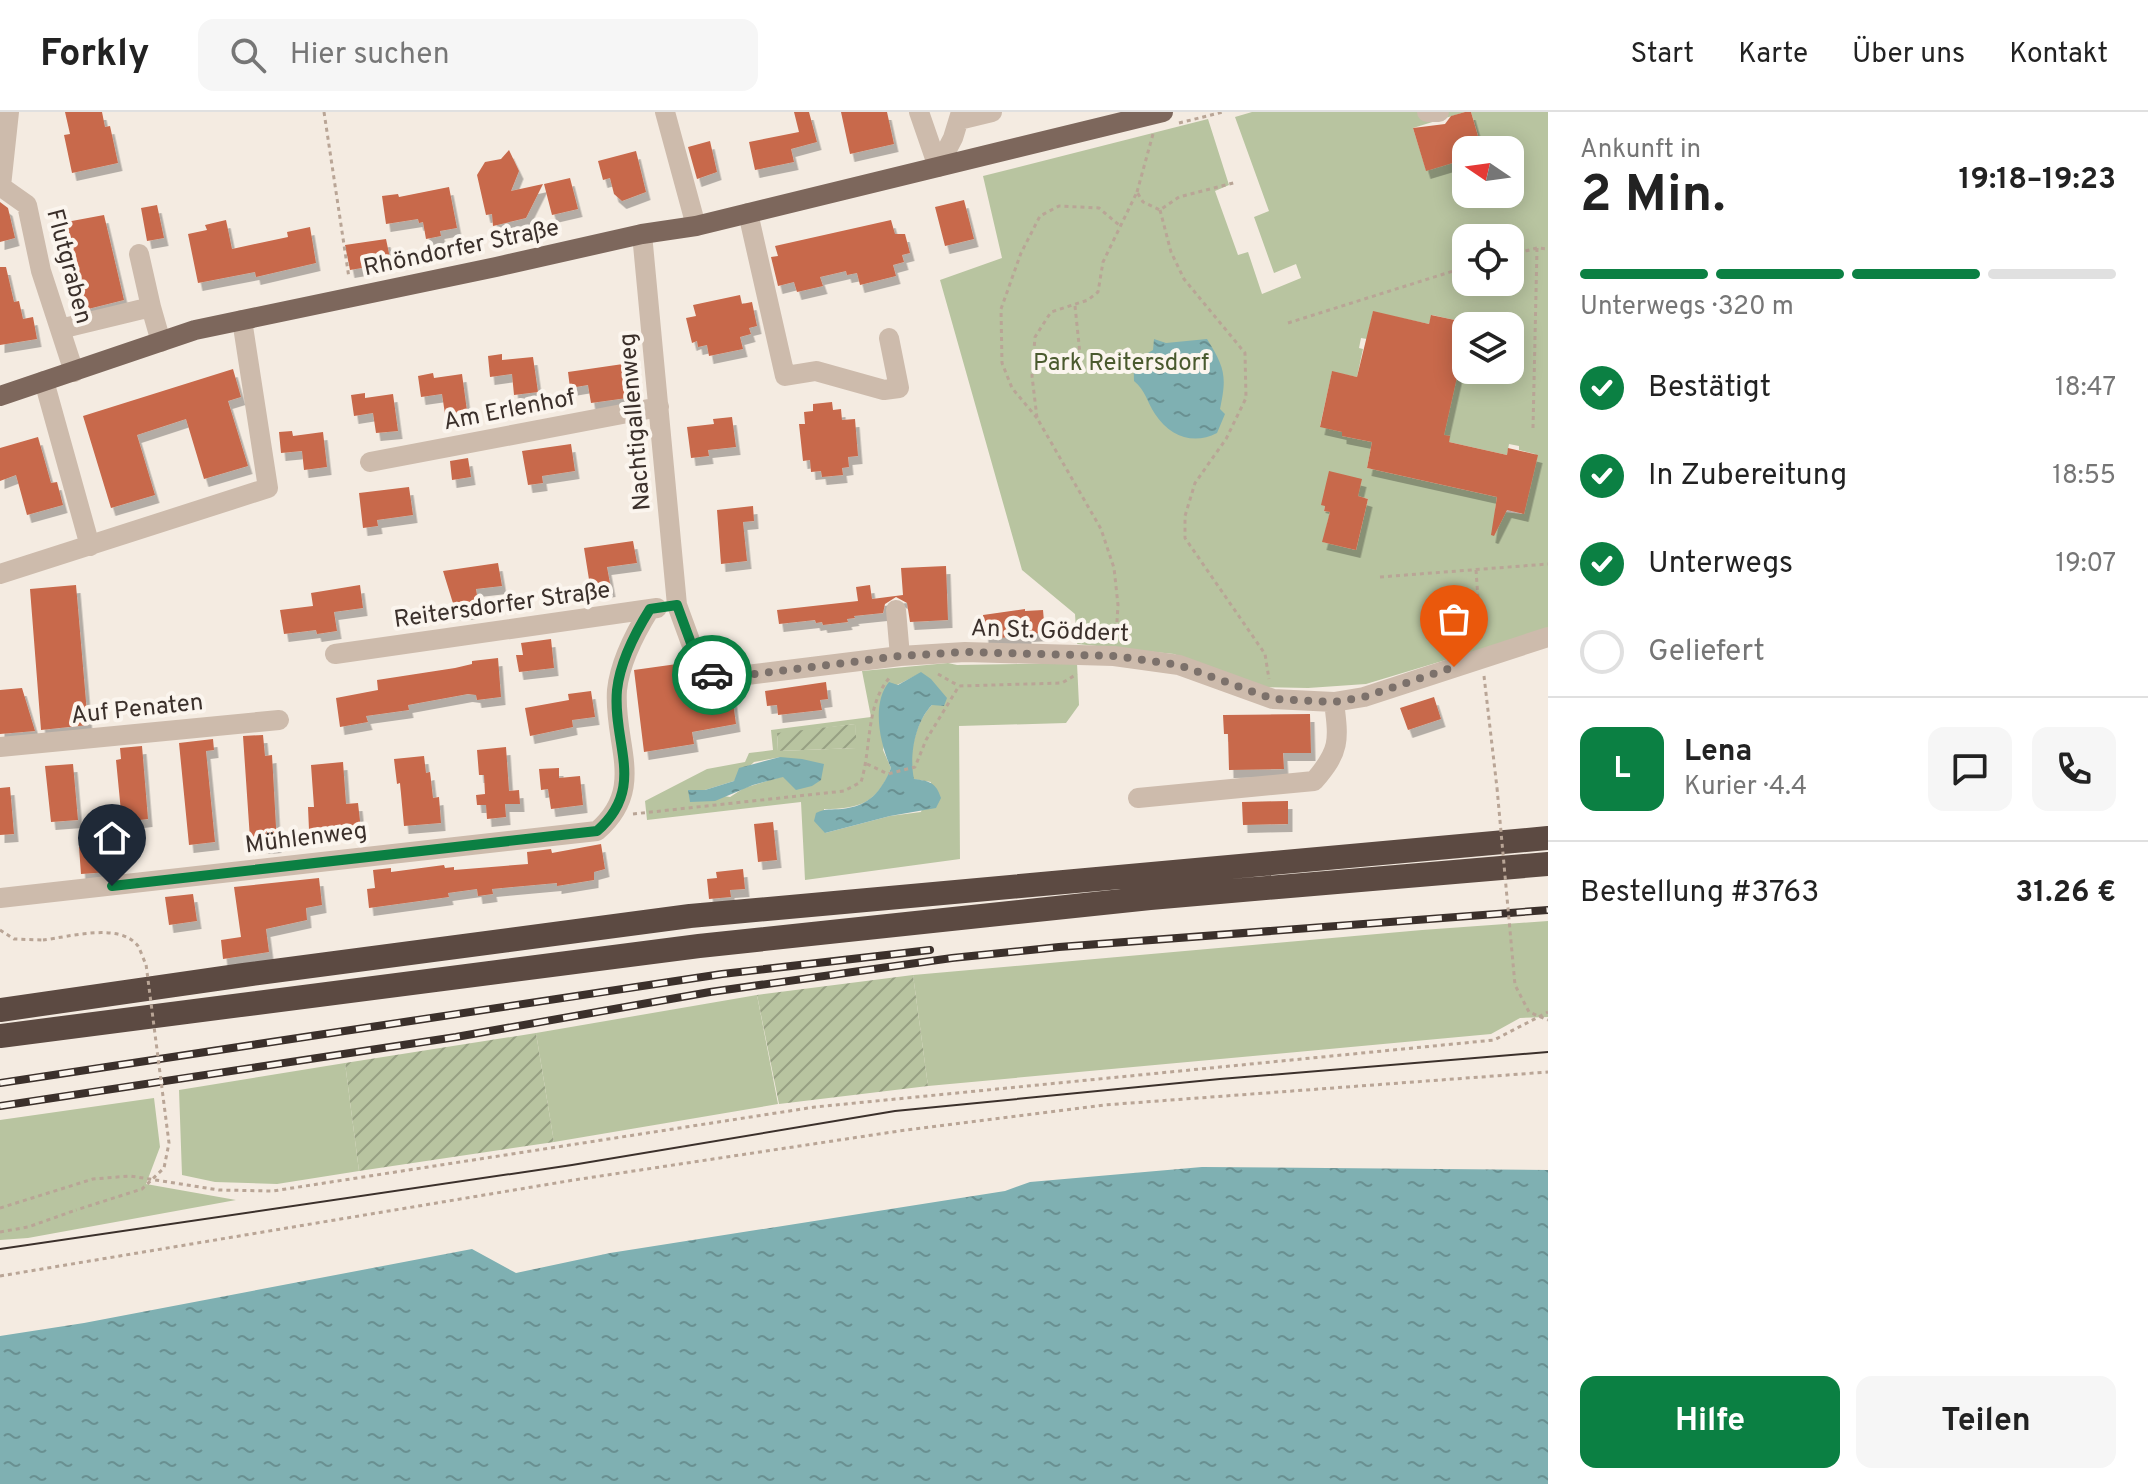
<!DOCTYPE html>
<html lang="de">
<head>
<meta charset="utf-8">
<style>
	:root { --surface:#fff; --page:#f6f6f6; --text:#222; --muted:#767676; --line:#e0e0e0; --accent:#0b8043 }
	body { margin:0; font-family:Overpass,sans-serif; background:var(--page); color:var(--text); height:100vh; display:flex; flex-direction:column; font-size:30px; white-space:nowrap }
	* { box-sizing:border-box; margin:0 }
	p { font-size:26px; color:var(--muted) }
	.icon { flex:none; width:44px; height:44px; fill:none; stroke:currentColor; stroke-width:2; stroke-linecap:round; stroke-linejoin:round }
	.map { position:relative; flex:1; overflow:hidden }
	.sheet { display:flex; flex-direction:column; background:var(--surface); width:600px }
	.sheet>* { flex:none }
	.needle { width:52px; rotate:283deg }
	.tools { position:absolute; left:1452px; top:24px; display:grid; gap:16px }
	.tools a { display:grid; place-items:center; width:72px; height:72px; border-radius:16px; background:var(--surface); box-shadow:0 4px 20px #0003; font-size:40px }
	.pin { position:absolute; display:grid; place-items:center; width:68px; height:68px; color:#fff; margin:-82px -34px; border-radius:50% 50% 50% 0; rotate:-45deg; box-shadow:0 0 8px #0007 }
	.pin .icon { rotate:45deg }
	.courier { position:absolute; display:grid; place-items:center; width:80px; height:80px; margin:-40px; border:6px solid #0b8043; border-radius:50%; background:#fff; color:#222; box-shadow:0 2px 10px #0007 }
	.headline em { font-style:normal; font-weight:700 }
	.headline div { display:flex; flex-direction:column-reverse }
	.headline { display:flex; align-items:center; justify-content:space-between; height:136px; padding:0 32px }
	h1 { font-size:52px; font-weight:700; line-height:60px }
	.bar { display:grid; grid-template-columns:repeat(4,1fr); gap:12px 8px; align-content:center; height:96px; padding:0 32px }
	.bar i { height:10px; border-radius:6px; background:var(--line) }
	.bar .selected { background:var(--accent) }
	.bar p { grid-column:span 4 }
	.line { display:flex; align-items:center; gap:20px; padding:0 32px; border-top:2px solid var(--line) }
	.line div { flex:1 }
	.round { display:grid; place-items:center; flex:none; width:84px; height:84px; border-radius:16px; background:var(--page) }
	ol { padding:0 32px; list-style:none }
	li { display:flex; align-items:center; gap:24px; height:88px }
	li p { margin-inline-start:auto }
	li .icon { padding:8px; border-radius:50%; background:var(--accent); color:#fff; stroke-width:4 }
	li:last-child { color:var(--muted) }
	li i { width:44px; height:44px; border:4px solid var(--line); border-radius:50% }
	.primary-button { display:flex; gap:16px; margin-top:auto; padding:16px 32px }
	.primary-button a { flex:1; height:92px; border-radius:16px; background:var(--accent); color:#fff; font-size:32px; font-weight:700; line-height:92px; text-align:center }
	.primary-button a+a { background:var(--page); color:var(--text) }
	header { display:flex; align-items:center; gap:48px; box-sizing:border-box; height:112px; padding:0 40px; background:var(--surface); border-bottom:2px solid var(--line) }
	header strong { font-size:38px }
	nav { display:flex; gap:44px; margin-inline-start:auto; font-size:28px }
	.search { width:560px; height:72px; background:var(--page); display:flex; align-items:center; gap:20px; box-sizing:border-box; padding:0 28px; border-radius:16px; color:var(--muted); font-size:30px }
	main { display:flex; flex:1; min-height:0 }
	.map>svg:first-child { display:block }
	.green { fill:#b8c4a0; fill-rule:evenodd }
	.garden { fill:url(#garden-furrows) }
	.water { fill:url(#water-ripples) }
	.building { fill:#c8694b; filter:url(#shadow) }
	.lines { fill:none; stroke-linecap:round; stroke-linejoin:round }
	.path { stroke:#b9a596; stroke-width:3; stroke-dasharray:4 4; stroke-linecap:butt }
	.minor { stroke:#cdbbac; stroke-width:20 }
	.major { stroke:#7d675c; stroke-width:20 }
	.highway { stroke:#5c4a42; stroke-width:24 }
	.tram { stroke:#3b302b; stroke-width:2 }
	.rail-casing { stroke:#3b302b; stroke-width:8 }
	.rail { stroke:#fbf5ee; stroke-width:5; stroke-dasharray:15; stroke-linecap:butt }
	.path-bridge { stroke:#b9a596; stroke-width:3; stroke-dasharray:4 4; stroke-linecap:butt }
	.done { stroke:#7c716b; stroke-width:8; stroke-dasharray:0 14.4 }
	.route { stroke:#0b8043; stroke-width:10 }
	.labels { text-anchor:middle; stroke-width:8; stroke-linejoin:round; paint-order:stroke }
	.street-label { font-size:24px; fill:#3b302b; stroke:#fbf5ee }
	.park-label { font-size:24px; fill:#4a5a2e; stroke:#fbf5ee }
</style>
</head>
<body>
<header>
<strong>Forkly</strong>
<div class="search"><svg class="icon" aria-label="search" viewBox="0 0 24 24"><circle cx="10" cy="10" r="6"/><path d="M15 15l6 6"/></svg>Hier suchen</div>
<nav><a>Start</a><a>Karte</a><a>Über uns</a><a>Kontakt</a></nav>
</header>
<main>
<div class="map">
<svg width="1548" height="1372" viewBox="0 0 1548 1372">
	<defs>
		<pattern id="garden-furrows" width="10" height="10" patternUnits="userSpaceOnUse" patternTransform="scale(2)"><rect width="10" height="10" fill="#b8c4a0"/><path d="M-1 1l2-2M0 10L10 0M9 11l2-2" fill="none" stroke="#97a083"/></pattern>
		<pattern id="water-ripples" width="26" height="14" patternUnits="userSpaceOnUse" patternTransform="scale(2)"><rect width="26" height="14" fill="#7fb0b2"/><path d="M2 4q2-2 4 0t4 0M15 11q2-2 4 0t4 0" fill="none" stroke="#699091"/></pattern>
		<filter id="shadow"><feDropShadow dx="4.5" dy="8" stdDeviation="0" flood-color="#0004"/></filter>
	</defs>
	<rect width="100%" height="100%" fill="#f4ebe1"/>
	<path class="green" d="M1252,0H1465L1413,16L1426,58L1466,47V82H1510V38H1482L1471,0H1548V517L1366,572L1308,576L1252,575L1174,542L1077,532L1075,502L1022,458L940,168L1002,146L983,64L1208,7L1229,73L1215,79L1238,143L1248,140L1262,182L1301,166L1296,152L1274,161L1254,105L1269,99L1235,5ZM1466,126H1510V170H1466ZM1373,200L1429,212L1432,203L1468,211V214H1510V258H1466V225L1436,321L1449,330L1507,343L1509,332L1519,334V338L1535,342L1537,346L1522,402L1495,399L1497,385L1367,356L1372,330L1342,324V320L1320,314L1332,260L1357,265L1363,237L1359,236L1361,226L1367,227ZM1358,384L1368,387L1356,438L1323,430L1330,400L1324,399L1325,394Z
		M948,551L957,553L1077,551L1079,593L1066,611L959,614L960,747L805,768L801,690L647,708L645,689L707,657L745,650L749,641L773,638L771,618L871,605L862,559ZM921,561L932,593C915,610 908,644 913,667L931,670L921,700L890,704L825,721L824,697C859,697 878,691 891,656L883,638L897,573ZM855,612L856,636L778,639L777,622ZM781,645L784,664L744,676L730,685L688,678H705L734,669L754,650Z
		M1548,809V905L1520,906L1491,922L928,974L913,863L1422,818Z
		M757,883L778,992L554,1030L536,921Z
		M345,951L359,1059L277,1072L215,1070L182,1063L179,978Z
		M154,986L160,1035L146,1072L236,1088L28,1126L0,1128V1008Z"/>
	<path class="garden" d="M855,612L857,636L778,639L777,621Z
		M913,863L928,974L779,992L757,883Z
		M536,921L554,1030L359,1059L345,951Z"/>
	<path class="water" d="M1154,227L1166,231L1207,227C1225,256 1227,264 1220,297L1225,302L1217,321C1194,333 1170,325 1155,302C1147,290 1146,279 1134,269C1133,251 1137,247 1153,238Z
		M921,560L931,567L947,586L944,594L932,593C915,610 909,644 914,667C929,669 936,670 941,686L936,696L890,704L825,721L814,709L816,701C825,696 832,698 842,697C869,694 881,680 891,656C880,632 871,592 889,570L898,573Z
		M780,645L802,647L824,652L821,668L812,674L796,678L783,665L753,673L715,689L690,690L688,678H705L734,669L739,656Z
		M1202,1055L1548,1058V1372H0V1224L84,1211L472,1137L516,1161L610,1141L1005,1079L1030,1070Z"/>
	<path class="building" d="M65,0H102L105,15L110,14L118,51L72,61L64,23L70,22Z
		M794,0H809L817,30L791,37L794,50L755,58L749,30L799,20Z
		M841,0H887L894,32L850,42Z
		M1465,0H1471L1482,38H1466V47L1426,59L1413,16L1445,12L1451,4Z
		M710,29L717,60L697,67L688,35Z
		M509,38L519,59L511,79L543,72L526,106L493,114L492,102L486,103L477,63L485,50L501,47Z
		M636,39L646,80L622,89L614,82L610,66L603,68L598,49Z
		M570,66L578,97L552,103L544,72Z
		M449,75L457,116L440,119L441,124L426,127L423,110L419,111L418,107L386,112L382,84L398,82L399,85Z
		M964,88L974,127L945,134L935,95Z
		M0,90L8,96L15,126L0,130Z
		M157,93L164,126L147,129L141,96Z
		M104,103L124,188L80,199L61,111Z
		M226,108L232,137L288,125L287,120L310,115L316,151L256,165L255,160L198,171L188,122L207,118L205,113Z
		M891,108L895,122H905L910,141L902,143L904,150L893,153L896,164L860,173L857,161L847,163L846,159L820,165L823,174L797,180L794,170L778,174L771,145L778,144L775,134Z
		M386,127L391,151L350,158L345,133Z
		M0,155H6L14,190L19,189L23,207L33,205L37,227L0,233Z
		M740,183L742,192L752,190L757,214L749,216L751,222L740,225L743,237L709,244L707,233L698,235L697,229L692,231L686,206L696,204L693,193Z
		M1373,199L1429,212L1431,203L1469,211L1466,214V225L1444,323L1450,324L1449,330L1507,343L1508,336L1538,343L1524,402L1507,398L1494,424L1491,423L1497,385L1367,356L1372,330L1342,324V320L1320,315L1332,259L1357,265Z
		M502,242V248L533,245L538,280L514,283L512,262L490,265L488,244Z
		M623,252L627,286L591,291L588,273L570,276L568,260Z
		M233,257L241,285L228,289L248,354L204,367L186,307L137,323L155,383L111,396L83,304Z
		M433,261L434,266L462,262L467,299L445,302L442,282L421,285L418,264Z
		M365,281V286L393,282L398,319L376,321L373,301L354,304L351,283Z
		M832,290L833,298L841,297L842,308L855,307L858,344L848,345L849,355L842,356L843,363L822,365L821,359L811,360L810,348L803,349L799,312H805L804,300L813,299V292Z
		M732,305L736,335L708,338L709,344L691,346L687,315L714,312L713,307Z
		M292,319L293,324L323,320L327,355L304,358L302,339L281,341L279,320Z
		M38,325L51,371L57,370L63,393L27,403L16,363L0,369V336Z
		M571,332L575,359L542,364L543,371L528,373L522,339Z
		M468,346L471,365L452,368L450,349Z
		M1329,359L1362,367L1358,384L1368,387L1356,438L1322,430L1330,400L1324,399L1325,394L1321,393Z
		M409,375L413,403L377,408L378,414L363,416L359,381Z
		M753,394L754,409L743,410L747,449L721,452L717,398Z
		M633,429L637,451L607,455L611,477L591,480L584,436Z
		M498,451L502,474L476,477L478,490L475,499L456,501L443,459Z
		M946,454L948,508L910,510L907,491L896,485L885,492L883,501L854,504L855,506L847,507L848,510L823,513L822,510L816,511L815,508L779,512L777,498L858,489L856,475L870,473L872,487L903,483L901,456Z
		M76,473L88,613L41,618L30,477Z
		M360,473L363,496L334,500L337,519L317,522L316,518L284,522L280,498L313,494L311,481Z
		M1025,497V499L1043,498L1045,521L1027,522V525L984,526L983,503Z
		M551,527L554,556L519,560L516,543H523L521,531Z
		M498,546L501,585L477,588L476,583L468,582L408,593L409,598L366,604L368,610L340,615L336,586L378,578L377,568L455,556L472,552V549Z
		M677,552L683,589L732,583L736,612L692,620L694,632L644,640L634,558Z
		M826,570L828,587L820,588L822,598L778,603L777,593L767,594L765,579Z
		M22,576L35,619L0,622V578Z
		M591,579L595,605L572,608L573,615L530,624L525,596L569,588L568,582Z
		M1434,585L1441,607L1408,618L1400,596Z
		M1310,602L1311,641H1283L1284,657L1229,658L1228,622H1224L1223,603Z
		M263,623L265,644L272,643L277,733L264,734L263,726L250,727L243,624Z
		M213,627L214,638L206,639L215,730L189,733L179,631Z
		M142,634L148,707L122,710L116,648L121,647L120,636Z
		M506,635L509,679L519,678L520,692H505L506,705L487,707L486,693H477L476,683L485,682L484,663H479L477,638Z
		M424,644L426,661L430,660L433,686L439,685L441,711L404,714L400,671L397,672L394,647Z
		M343,650L346,692L358,691L361,718L317,722L316,717L309,718L308,695H314L311,653Z
		M73,652L78,708L51,710L45,654Z
		M559,656V666L580,664L583,693L551,697L548,677L541,678L539,657Z
		M10,675L14,722L0,723V676Z
		M1288,689V712L1243,713L1242,690Z
		M773,710L777,748L758,750L754,712Z
		M107,732L109,760L81,762L79,735Z
		M601,732L605,757L594,760V768L557,774V771L492,777L493,782L478,784L477,777L448,781L449,785L369,796L367,777L375,776L373,758L391,756V760L444,753L445,756L454,755V758L528,752L527,740L551,737L552,741Z
		M743,757L745,777L730,778L731,785L709,787L707,767L717,766L716,760Z
		M319,766L322,793L306,796L307,808L266,817L269,840L223,847L221,828L241,825L234,775Z
		M193,782L197,809L169,813L165,785Z"/>
	<g class="lines">
		<path class="path" d="M324,0L349,166
			M1179,11L1223,0
			M1137,80L1153,22
			M1160,98L1171,140L1184,167L1245,241L1246,286L1226,327L1195,371L1185,404V426L1265,542L1269,567
			M1510,143L1537,136
			M1075,194L1080,242
			M1288,211L1466,155
			M1037,306L1012,276L1002,251L1001,197L1021,141L1040,104L1059,94L1099,96L1119,113
			M1533,316L1537,136L1548,137
			M1476,458L1481,529
			M1380,465L1548,452
			M1116,526L1118,493L1114,456L1101,417L1037,306L1032,264L1035,225L1051,200L1088,188L1098,180L1103,150L1137,80L1143,90L1160,98L1179,85L1237,70
			M938,562L959,574
			M1484,564L1497,676
			M867,652L888,662L915,655L926,628L959,574L1062,571L1077,562
			M633,702L844,679L861,670C872,635 865,592 891,564
			M0,818L14,827L43,828
			M0,1096L93,1067L130,1064L219,1078L273,1079L815,995L1494,928L1548,900
			M0,1120L28,1115L76,1098
			M0,1164L574,1068L899,1019L1104,993L1548,960"/>
		<path class="minor" d="M665,0L696,114
			M919,0L938,55
			M1427,0H1439
			M959,8L992,0
			M938,55L953,26L961,0
			M0,74L27,93L41,159L74,260
			M1,74L9,0
			M748,101L785,264L816,259L884,278L899,276L889,226
			M642,122L677,493L699,553L710,563L723,566L900,544L965,540L1114,544L1179,553L1273,587L1334,590L1364,585L1548,525
			M151,195L161,230
			M60,217L151,195L139,142
			M44,269L90,434
			M370,350L659,295
			M0,462L268,376L242,208
			M896,498L900,544
			M335,542L657,496
			M0,635L279,608
			M1138,686L1314,669C1340,639 1339,629 1334,590
			M0,786L597,719C647,676 613,632 617,578C620,550 635,521 650,497"/>
		<path class="major" d="M0,284L195,218L496,155L642,122L696,114L1163,0"/>
		<path class="highway" d="M0,898L244,863L690,804L1548,726
			M0,924L699,834L1150,786L1548,752"/>
		<path class="tram" d="M0,1137L572,1053L895,999L1220,967L1548,940"/>
		<g class="rail-casing">
			<path id="rail" d="M0,971L722,862L930,838
				M0,994L456,925L710,880L952,846L1059,835L1548,798"/>
		</g>
		<use href="#rail" class="rail"/>
		<path class="path-bridge" d="M1497,676L1515,873L1529,900L1548,908
			M43,828C69,825 120,810 138,834C141,839 143,847 146,852L169,1031L164,1056L142,1077L76,1098"/>
	</g>
	<g class="lines">
		<path class="done" d="M712,563L723,566L900,544L965,540L1114,544L1179,553L1273,587L1334,590L1364,585L1454,555"/>
		<path class="route" d="M112,774L597,719C647,675 612,632 617,578C620,550 635,521 650,497L677,493L699,553L712,563"/>
	</g>
	<g class="labels">
		<g class="street-label">
			<text transform="translate(461 135) rotate(-12)" y="8">Rhöndorfer Straße</text>
			<text transform="translate(70 154) rotate(75)" y="8">Flutgraben</text>
			<text transform="translate(509 297) rotate(-11)" y="8">Am Erlenhof</text>
			<text transform="translate(634 310) rotate(-95)" y="8">Nachtigallenweg</text>
			<text transform="translate(502 492) rotate(-8)" y="8">Reitersdorfer Straße</text>
			<text transform="translate(1050 518) rotate(2)" y="8">An St. Göddert</text>
			<text transform="translate(137 596) rotate(-6)" y="8">Auf Penaten</text>
			<text transform="translate(306 725) rotate(-7)" y="8">Mühlenweg</text>
		</g>
		<g class="park-label">
			<text x="1121" y="258">Park Reitersdorf</text>
		</g>
	</g>
</svg>
<div class="tools">
<a><svg class="needle" viewBox="-14 -14 28 28"><path d="M0-13l5 13h-10z" fill="#e53935"/><path d="M0 13l5-13h-10z" fill="#767676"/></svg></a>
<a><svg class="icon" aria-label="locate" viewBox="0 0 24 24"><circle cx="12" cy="12" r="6"/><path d="M12 2v4M12 18v4M2 12h4M18 12h4"/></svg></a>
<a><svg class="icon" aria-label="layers" viewBox="0 0 24 24"><path d="M12 4l9 5-9 5-9-5zM3 14l9 5 9-5"/></svg></a>
</div>
<div class="pin" style="left:1454px;top:555px;background:#ea580c"><svg class="icon" aria-label="bag" viewBox="0 0 24 24"><path d="M5 8h14l-1 12H6zM9 8a3 3 0 0 1 6 0"/></svg></div>
<div class="pin" style="left:112px;top:774px;background:#1f2937"><svg class="icon" aria-label="home" viewBox="0 0 24 24"><path d="M3 11l9-7 9 7M6 9v11h12V9"/></svg></div>
<div class="courier" style="left:712px;top:563px"><svg class="icon" aria-label="car" viewBox="0 0 24 24"><path d="M5 17H2v-5l4-1 3-4h7l3 4 3 1v5h-3M9 17h6M6 11h13"/><circle cx="7" cy="17" r="2"/><circle cx="17" cy="17" r="2"/></svg></div>
</div>
<section class="sheet">
<div class="headline"><div><h1>2 Min.</h1><p>Ankunft in</p></div><em>19:18–19:23</em></div>
<div class="bar"><i class="selected"></i><i class="selected"></i><i class="selected"></i><i></i><p>Unterwegs · 320 m</p></div>
<ol>
<li><svg class="icon" aria-label="check" viewBox="0 0 24 24"><path d="M5 12l5 5 9-10"/></svg>Bestätigt<p>18:47</p></li>
<li><svg class="icon" aria-label="check" viewBox="0 0 24 24"><path d="M5 12l5 5 9-10"/></svg>In Zubereitung<p>18:55</p></li>
<li><svg class="icon" aria-label="check" viewBox="0 0 24 24"><path d="M5 12l5 5 9-10"/></svg>Unterwegs<p>19:07</p></li>
<li><i></i>Geliefert</li>
</ol>
<div class="line" style="height:144px"><b class="round" style="background:var(--accent);color:#fff">L</b><div><b>Lena</b><p>Kurier · 4.4</p></div><a class="round"><svg class="icon" aria-label="chat" viewBox="0 0 24 24"><path d="M4 5h16v11H9l-5 4z"/></svg></a><a class="round"><svg class="icon" aria-label="phone" viewBox="0 0 24 24"><path d="M5 4h4l2 5-3 2q2 4 5 5l2-3 5 2v4C11 20 4 13 5 4z"/></svg></a></div>
<div class="line" style="height:104px"><div>Bestellung #3763</div><b>31.26 €</b></div>
<div class="primary-button"><a>Hilfe</a><a>Teilen</a></div>
</section>
</main>
</body>
</html>
